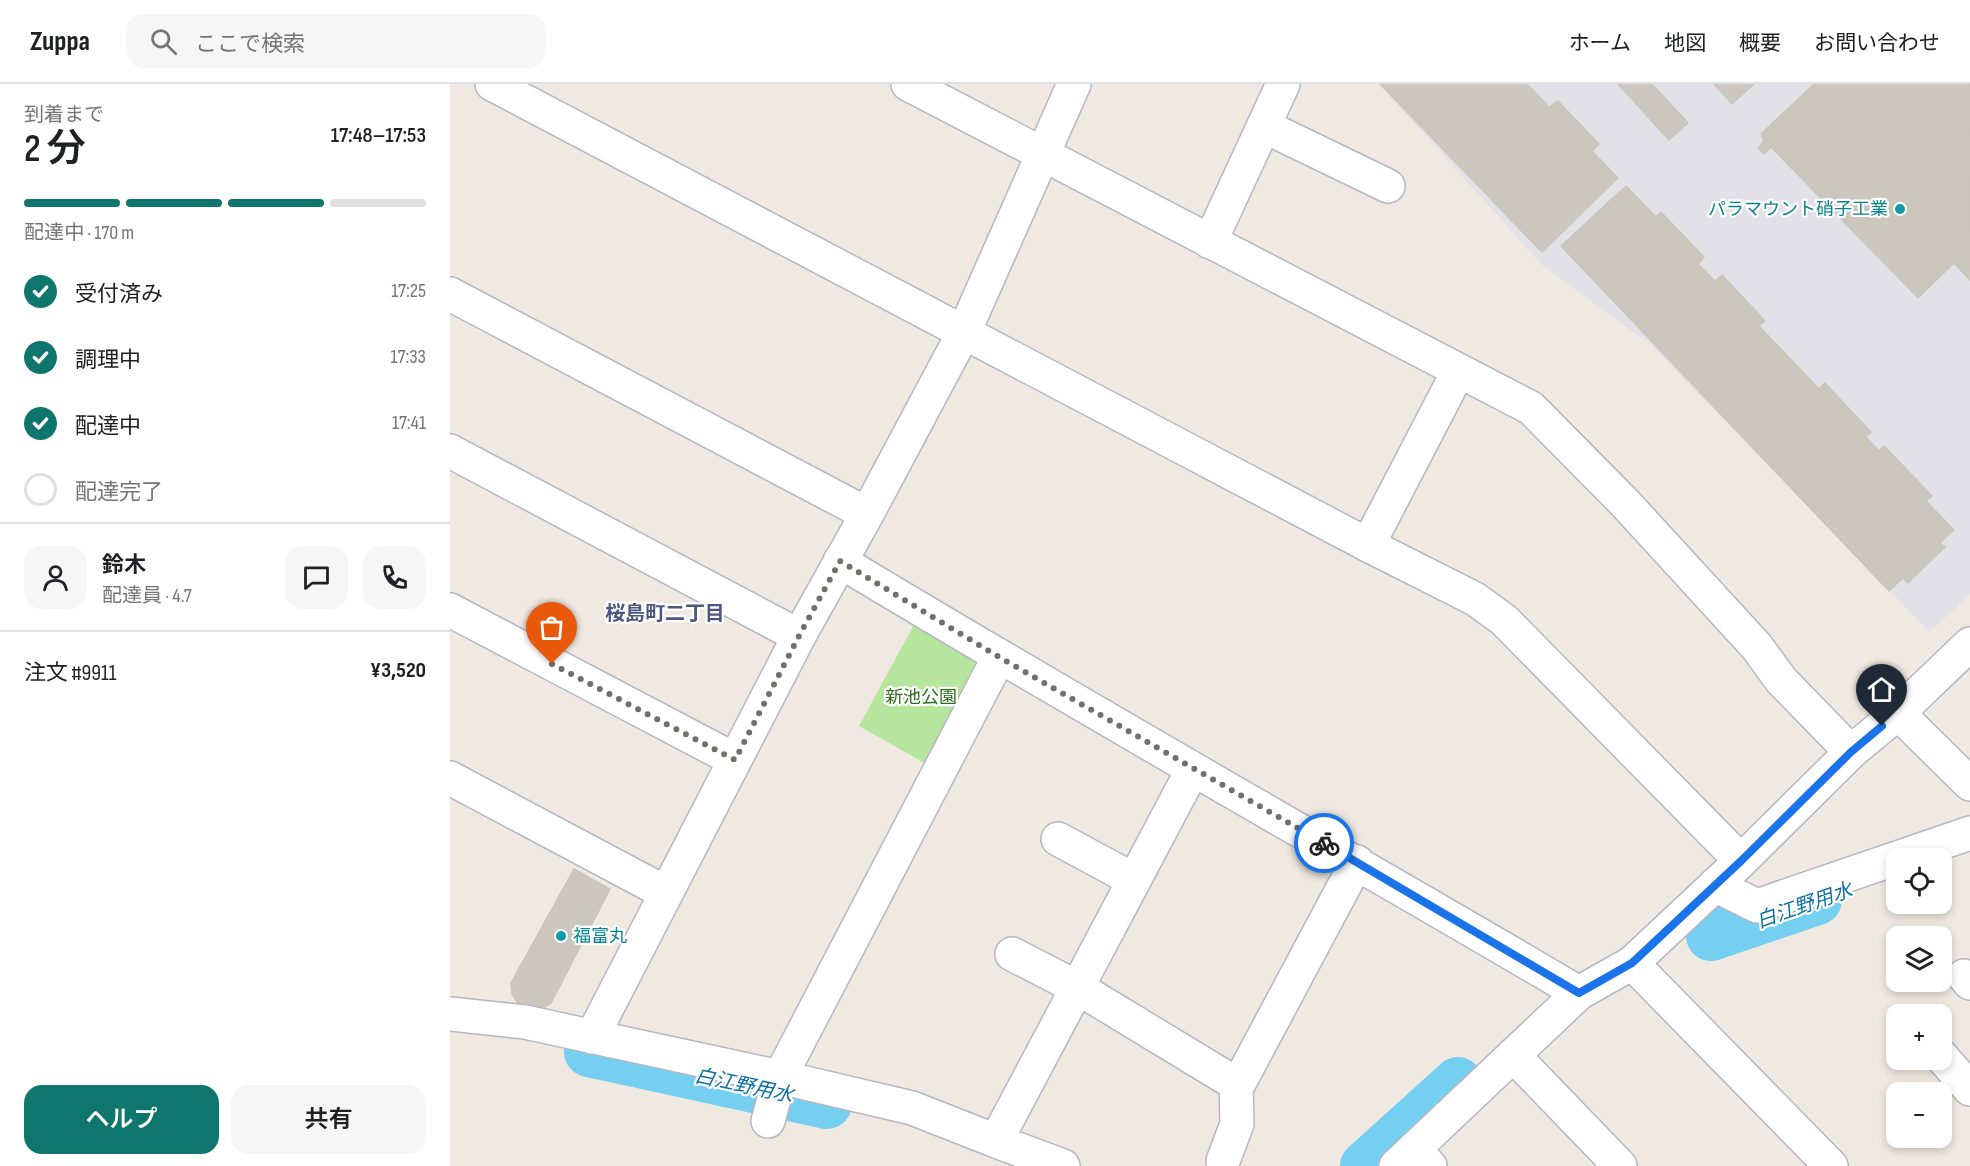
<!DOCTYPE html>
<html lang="ja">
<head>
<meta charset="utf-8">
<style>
	:root { --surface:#fff; --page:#f6f6f6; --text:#202124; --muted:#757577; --line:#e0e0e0; --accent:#0f766e }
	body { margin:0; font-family:"Sofia Sans Condensed","Noto Sans JP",sans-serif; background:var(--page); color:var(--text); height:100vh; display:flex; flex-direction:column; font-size:22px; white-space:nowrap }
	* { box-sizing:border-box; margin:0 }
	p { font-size:20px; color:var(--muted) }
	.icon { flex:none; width:33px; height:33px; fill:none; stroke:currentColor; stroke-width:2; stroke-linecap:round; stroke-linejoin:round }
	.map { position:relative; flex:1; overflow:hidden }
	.drawer { display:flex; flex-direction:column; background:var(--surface); width:450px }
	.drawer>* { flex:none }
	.controls { position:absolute; left:1436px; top:764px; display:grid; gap:12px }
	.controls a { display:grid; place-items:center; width:66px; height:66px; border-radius:12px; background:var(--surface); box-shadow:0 3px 9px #0003; font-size:30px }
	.pin { position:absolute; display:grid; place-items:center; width:51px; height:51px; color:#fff; margin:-62px -26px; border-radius:50% 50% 50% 0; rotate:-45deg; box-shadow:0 0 6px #0007 }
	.pin .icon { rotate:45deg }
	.courier { position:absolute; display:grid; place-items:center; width:60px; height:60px; margin:-30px; border:4px solid #1a73e8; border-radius:50%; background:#fff; color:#222; box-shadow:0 2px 8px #0007 }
	.headline em { font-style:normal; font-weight:600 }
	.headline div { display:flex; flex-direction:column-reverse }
	.headline { display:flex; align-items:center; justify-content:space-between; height:102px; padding:0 24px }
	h1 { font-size:39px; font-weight:600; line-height:45px }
	.bar { display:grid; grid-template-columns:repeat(4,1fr); gap:9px 6px; align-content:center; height:72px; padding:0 24px }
	.bar i { height:8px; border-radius:4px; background:var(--line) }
	.bar .current { background:var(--accent) }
	.bar p { grid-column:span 4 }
	.line { display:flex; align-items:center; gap:15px; padding:0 24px; border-top:2px solid var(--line) }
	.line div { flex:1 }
	.round { display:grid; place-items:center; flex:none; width:63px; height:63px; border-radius:18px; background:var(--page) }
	ol { padding:0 24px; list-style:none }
	li { display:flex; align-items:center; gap:18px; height:66px }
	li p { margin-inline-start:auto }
	li .icon { padding:6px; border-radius:50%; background:var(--accent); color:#fff; stroke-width:4 }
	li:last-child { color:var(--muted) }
	li i { width:33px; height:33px; border:3px solid var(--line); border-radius:50% }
	.cta { display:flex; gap:12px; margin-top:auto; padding:12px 24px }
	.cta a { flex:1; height:69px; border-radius:18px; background:var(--accent); color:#fff; font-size:24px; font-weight:600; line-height:69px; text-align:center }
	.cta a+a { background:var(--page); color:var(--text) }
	header { display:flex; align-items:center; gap:36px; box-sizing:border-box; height:84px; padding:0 30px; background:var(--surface); border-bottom:2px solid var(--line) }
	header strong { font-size:28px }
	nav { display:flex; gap:33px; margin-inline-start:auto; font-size:21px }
	.search { width:420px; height:54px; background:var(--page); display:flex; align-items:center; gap:15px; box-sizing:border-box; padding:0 21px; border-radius:18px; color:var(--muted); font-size:22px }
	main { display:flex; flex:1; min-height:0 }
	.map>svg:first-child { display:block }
	.industrial { fill:#e3e1e8 }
	.green { fill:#b6e59e }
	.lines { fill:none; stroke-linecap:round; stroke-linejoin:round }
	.river { stroke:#75cff0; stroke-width:50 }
	.building { fill:#cbc7bf; stroke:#cbc5ba; stroke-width:1.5 }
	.minor-casing { stroke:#b4b7c1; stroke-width:36 }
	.tertiary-casing { stroke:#b4b7c1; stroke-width:36 }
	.minor { stroke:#fff; stroke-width:33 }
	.tertiary { stroke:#fff; stroke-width:33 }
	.done { stroke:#726f6d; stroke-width:6; stroke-dasharray:0 10.8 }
	.route { stroke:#1a73e8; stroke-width:8 }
	.culture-dot { fill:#0f9aa8; stroke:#fff; stroke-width:2 }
	.labels { text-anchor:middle; stroke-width:4.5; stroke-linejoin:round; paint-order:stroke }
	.culture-label { font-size:18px; fill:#0d838f; stroke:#fff; text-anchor:end }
	.park-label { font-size:18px; fill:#2c6e1b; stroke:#fff }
	.neighbourhood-label { font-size:20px; font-weight:bold; fill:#4d5680; stroke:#fff }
	.water-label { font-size:20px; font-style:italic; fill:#0d6fa3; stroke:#fff }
</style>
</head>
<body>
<header>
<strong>Zuppa</strong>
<div class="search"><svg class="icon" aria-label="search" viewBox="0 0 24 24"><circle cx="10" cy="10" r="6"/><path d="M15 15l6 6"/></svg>ここで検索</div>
<nav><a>ホーム</a><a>地図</a><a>概要</a><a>お問い合わせ</a></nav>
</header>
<main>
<section class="drawer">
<div class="headline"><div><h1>2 分</h1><p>到着まで</p></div><em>17:48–17:53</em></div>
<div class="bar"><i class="current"></i><i class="current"></i><i class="current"></i><i></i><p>配達中 · 170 m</p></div>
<ol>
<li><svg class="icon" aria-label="check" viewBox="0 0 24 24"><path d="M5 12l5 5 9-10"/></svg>受付済み<p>17:25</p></li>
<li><svg class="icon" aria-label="check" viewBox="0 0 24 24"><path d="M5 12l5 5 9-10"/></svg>調理中<p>17:33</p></li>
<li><svg class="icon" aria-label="check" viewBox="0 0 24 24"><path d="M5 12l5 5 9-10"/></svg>配達中<p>17:41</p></li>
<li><i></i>配達完了</li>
</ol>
<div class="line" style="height:108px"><a class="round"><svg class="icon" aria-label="person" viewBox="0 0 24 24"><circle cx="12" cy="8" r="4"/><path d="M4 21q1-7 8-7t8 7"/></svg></a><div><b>鈴木</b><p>配達員 · 4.7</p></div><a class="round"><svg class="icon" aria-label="chat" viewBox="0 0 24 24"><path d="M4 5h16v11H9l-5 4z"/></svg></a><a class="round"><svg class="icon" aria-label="phone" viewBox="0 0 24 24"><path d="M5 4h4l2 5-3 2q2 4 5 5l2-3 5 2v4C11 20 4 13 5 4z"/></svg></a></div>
<div class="line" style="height:78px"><div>注文 #9911</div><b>¥3,520</b></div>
<div class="cta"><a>ヘルプ</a><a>共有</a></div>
</section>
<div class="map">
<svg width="1520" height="1082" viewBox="0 0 1520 1082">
	<rect width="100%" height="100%" fill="#efe9e1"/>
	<path class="industrial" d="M929,0H1520V510L1480,548L1202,262L1092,181Z"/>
	<path class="green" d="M466,537L529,572L530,586L480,682L409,642Z"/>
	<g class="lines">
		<path class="river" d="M1261,852L1367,816
			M139,968L377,1020
			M915,1082L1008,998"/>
	</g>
	<path class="building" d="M930,0H1077L1099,23L1108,17L1149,60L1142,67L1168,94L1092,168Z
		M1168,0H1202L1238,39L1219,56Z
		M1264,0H1304L1282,20Z
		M1364,0H1520L1519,195L1504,179L1468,214L1321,63L1314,70L1308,64L1314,57L1311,50Z
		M1176,102L1206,133L1211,128L1254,173L1248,180L1265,197L1272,191L1315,237L1309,242L1369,305L1375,299L1421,348L1416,353L1429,367L1434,362L1482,412L1476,417L1504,446L1490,459L1495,463L1458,499L1453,494L1439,507L1111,162Z
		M124,785L160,805L101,919L95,923L75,922L67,918L62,910L61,899Z"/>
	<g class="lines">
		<g class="minor-casing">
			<path id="minor" d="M458,0L1081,324L1175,419L1307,563L1331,596L1401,668
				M814,42L938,102
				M760,158L833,0
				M0,210L417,430
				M0,367L349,552
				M918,461L1008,288
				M390,477C634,625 883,764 1129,909
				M0,526L285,676
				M1448,629L1520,700
				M0,694L216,809
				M608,755L684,796
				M1265,801L1307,822L1520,749
				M562,870L628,904L788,1001L907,778
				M1514,892L1520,899
				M0,930L75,938L330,993L462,1024L546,1057L743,685
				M142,953L349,552L417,430L514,248L624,0
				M1063,971L1170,1082
				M1491,972L1520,1005
				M318,1037L330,993L549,573
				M546,1057L613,1082
				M964,1065L980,1082
				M773,1077L787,1040L786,999"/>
		</g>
		<g class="tertiary-casing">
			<path id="tertiary" d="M42,0L918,461L1025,515L1054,536L1291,777
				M1182,879L1381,1082
				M946,1082L1129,909L1182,879L1291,777L1401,668L1448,629L1520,560"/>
		</g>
		<use href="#minor" class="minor"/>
		<use href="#tertiary" class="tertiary"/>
	</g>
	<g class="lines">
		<path class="done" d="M102,580L285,676L349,552L390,477L549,573L874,759"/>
		<path class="route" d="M874,759L1129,909L1182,879L1291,777L1401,668L1432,642"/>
	</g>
	<g class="culture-dot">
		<circle cx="1450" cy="125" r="6"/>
		<circle cx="111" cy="852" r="6"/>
	</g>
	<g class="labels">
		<g class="culture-label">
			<text x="1438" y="131">パラマウント硝子工業</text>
			<text x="123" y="858" text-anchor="start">福富丸</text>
		</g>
		<g class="park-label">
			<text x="471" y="619">新池公園</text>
		</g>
		<g class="neighbourhood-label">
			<text x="215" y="536">桜島町二丁目</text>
		</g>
		<g class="water-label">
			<text transform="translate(1354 821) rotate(-19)" y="7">白江野用水</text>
			<text transform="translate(294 1001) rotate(12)" y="7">白江野用水</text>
		</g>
	</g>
</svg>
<div class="controls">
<a><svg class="icon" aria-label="locate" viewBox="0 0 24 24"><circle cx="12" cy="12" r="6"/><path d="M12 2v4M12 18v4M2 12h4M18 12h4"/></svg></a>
<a><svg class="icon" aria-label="layers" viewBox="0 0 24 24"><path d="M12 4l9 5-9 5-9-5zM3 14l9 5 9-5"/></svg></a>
<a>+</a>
<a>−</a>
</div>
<div class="pin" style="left:102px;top:580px;background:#ea580c"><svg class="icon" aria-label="bag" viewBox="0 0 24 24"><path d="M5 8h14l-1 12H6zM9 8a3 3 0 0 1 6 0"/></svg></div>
<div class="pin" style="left:1432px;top:642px;background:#1f2937"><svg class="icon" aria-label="home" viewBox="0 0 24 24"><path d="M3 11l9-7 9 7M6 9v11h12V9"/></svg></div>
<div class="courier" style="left:874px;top:759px"><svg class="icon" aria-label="bike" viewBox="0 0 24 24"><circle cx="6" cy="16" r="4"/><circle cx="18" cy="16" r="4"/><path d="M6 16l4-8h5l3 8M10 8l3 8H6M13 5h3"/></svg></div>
</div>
</main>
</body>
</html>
